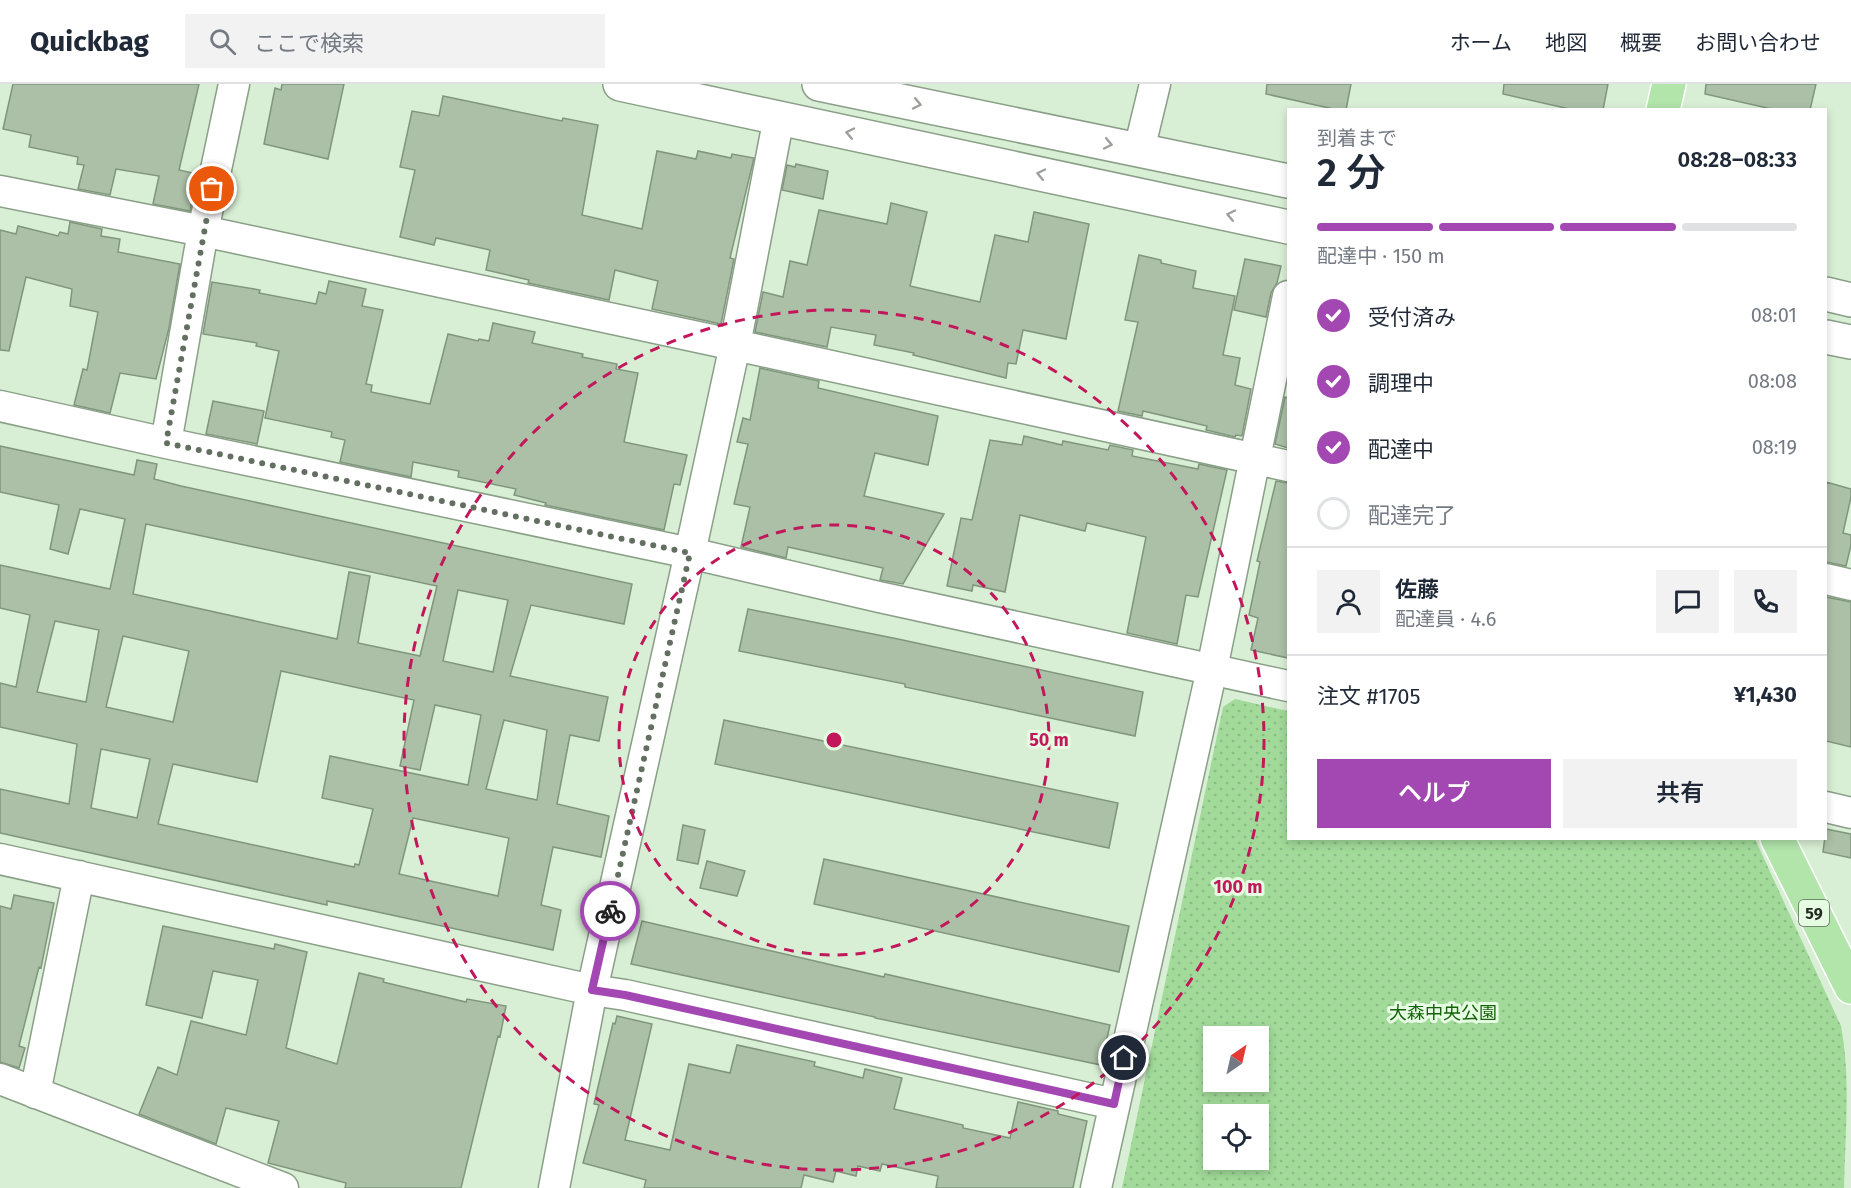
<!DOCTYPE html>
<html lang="ja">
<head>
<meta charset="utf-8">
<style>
	:root { --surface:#fff; --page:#f2f2f3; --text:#1f2937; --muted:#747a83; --line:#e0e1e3; --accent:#a348b3 }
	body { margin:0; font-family:"Fira Sans","Noto Sans JP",sans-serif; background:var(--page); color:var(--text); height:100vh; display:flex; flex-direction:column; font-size:22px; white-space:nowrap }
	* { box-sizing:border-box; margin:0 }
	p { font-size:20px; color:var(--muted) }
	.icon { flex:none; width:33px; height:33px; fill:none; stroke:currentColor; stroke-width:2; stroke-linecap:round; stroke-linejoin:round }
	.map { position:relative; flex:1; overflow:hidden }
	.drawer { position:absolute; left:1287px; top:24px; width:540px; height:732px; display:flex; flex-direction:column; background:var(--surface); border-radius:0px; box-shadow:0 3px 9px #0003 }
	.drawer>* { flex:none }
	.needle { width:39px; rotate:34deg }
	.fabs { position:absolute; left:1203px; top:942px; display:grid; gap:12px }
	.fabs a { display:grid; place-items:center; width:66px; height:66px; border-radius:0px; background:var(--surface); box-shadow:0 3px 9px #0003; font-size:30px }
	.pin { position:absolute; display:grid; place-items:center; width:51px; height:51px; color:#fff; margin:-26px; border:3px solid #fff; border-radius:50%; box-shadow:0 2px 6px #0007 }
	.courier { position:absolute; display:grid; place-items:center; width:60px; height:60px; margin:-30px; border:4px solid #a348b3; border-radius:50%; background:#fff; color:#222; box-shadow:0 2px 8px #0007 }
	.summary em { font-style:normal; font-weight:600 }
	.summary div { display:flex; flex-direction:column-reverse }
	.summary { display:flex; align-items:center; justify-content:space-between; height:102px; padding:0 30px }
	h1 { font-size:39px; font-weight:600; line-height:45px }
	.bar { display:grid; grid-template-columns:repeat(4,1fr); gap:9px 6px; align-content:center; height:72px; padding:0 30px }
	.bar i { height:8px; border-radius:4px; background:var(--line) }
	.bar .current { background:var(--accent) }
	.bar p { grid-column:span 4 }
	.line { display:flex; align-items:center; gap:15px; padding:0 30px; border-top:2px solid var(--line) }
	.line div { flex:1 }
	.round { display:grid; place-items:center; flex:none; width:63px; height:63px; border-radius:0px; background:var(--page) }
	ol { padding:0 30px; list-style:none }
	li { display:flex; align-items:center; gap:18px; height:66px }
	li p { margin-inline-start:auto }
	li .icon { padding:6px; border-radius:50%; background:var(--accent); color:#fff; stroke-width:4 }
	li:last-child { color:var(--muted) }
	li i { width:33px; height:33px; border:3px solid var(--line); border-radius:50% }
	.cta { display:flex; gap:12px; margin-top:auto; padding:12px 30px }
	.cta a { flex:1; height:69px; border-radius:0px; background:var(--accent); color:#fff; font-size:24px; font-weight:600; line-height:69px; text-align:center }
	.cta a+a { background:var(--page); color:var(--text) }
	header { display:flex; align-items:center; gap:36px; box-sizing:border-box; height:84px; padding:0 30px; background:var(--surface); border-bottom:2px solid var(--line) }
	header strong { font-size:28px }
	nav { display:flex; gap:33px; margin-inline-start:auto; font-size:21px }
	.search { width:420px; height:54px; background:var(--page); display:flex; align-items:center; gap:15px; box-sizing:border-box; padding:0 21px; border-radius:0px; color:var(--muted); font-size:22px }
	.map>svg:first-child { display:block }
	.park { fill:url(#park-dots); fill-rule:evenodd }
	.building { fill:#abc0a7; stroke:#80957d; stroke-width:1.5; fill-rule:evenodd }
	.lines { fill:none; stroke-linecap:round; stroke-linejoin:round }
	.minor-casing { stroke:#8a9f87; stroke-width:33 }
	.tertiary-casing { stroke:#8a9f87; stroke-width:36 }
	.primary-casing { stroke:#fff; stroke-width:36 }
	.minor { stroke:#fff; stroke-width:30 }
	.tertiary { stroke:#fff; stroke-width:33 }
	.primary { stroke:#b1e5aa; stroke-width:33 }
	.oneway { stroke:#9ca09c }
	.done { stroke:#637061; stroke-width:6; stroke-dasharray:0 10.8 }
	.route { stroke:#a348b3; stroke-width:8 }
	.ring { fill:none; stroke:#c2185b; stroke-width:3; stroke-dasharray:10 8 }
	.labels { text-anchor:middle; stroke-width:6; stroke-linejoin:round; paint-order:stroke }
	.shield { fill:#e6fce2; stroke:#5e6a5c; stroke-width:1.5 }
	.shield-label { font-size:16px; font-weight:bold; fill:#232b22 }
	.park-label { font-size:18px; fill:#16630b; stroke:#e6fce2 }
	.centre { fill:#c2185b; stroke:#e6fce2; stroke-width:3 }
	.ring-label { font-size:18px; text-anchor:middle; font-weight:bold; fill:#c2185b; stroke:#e6fce2; stroke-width:6; stroke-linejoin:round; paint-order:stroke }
</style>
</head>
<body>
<header>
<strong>Quickbag</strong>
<div class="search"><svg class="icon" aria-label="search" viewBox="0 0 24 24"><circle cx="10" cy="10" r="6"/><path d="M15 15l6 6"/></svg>ここで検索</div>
<nav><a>ホーム</a><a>地図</a><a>概要</a><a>お問い合わせ</a></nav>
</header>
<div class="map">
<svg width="1851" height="1104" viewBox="0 0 1851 1104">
	<defs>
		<pattern id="park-dots" width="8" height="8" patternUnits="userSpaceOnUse" patternTransform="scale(1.5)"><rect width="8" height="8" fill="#a2da9a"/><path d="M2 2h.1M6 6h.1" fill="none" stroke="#8bbb84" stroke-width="1.8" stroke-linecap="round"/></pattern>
	</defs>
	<rect width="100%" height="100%" fill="#d9efd5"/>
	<path class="park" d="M1235,615L1288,627V754L1755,755L1841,942C1851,995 1845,1051 1844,1104H1122L1223,623ZM1214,952H1258V998H1214ZM1214,1030H1258V1076H1214Z"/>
	<path class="building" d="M13,0H199L179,86L197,90L190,127L153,120L159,92L116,85L110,111L78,105L84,81L77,80L78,73L29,63L31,51L3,45Z
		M282,0H344L328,75L264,60L275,4L281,6Z
		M1267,0H1351L1346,26H1338L1266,10Z
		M1504,0H1608L1603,26H1574L1503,10Z
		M1706,0H1816L1810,26H1776L1705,10Z
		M443,12L562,37L563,34L598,41L582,131L642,145L657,67L696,75L698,67L731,74L732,70L754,74L730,174L734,175L721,240L652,225L658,197L615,186L609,216L528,199L529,196L486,186L490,166L436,154L434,161L400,153L415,86L400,83L412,27L439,32Z
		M796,80L828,87L823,115L782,106L787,81L795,83Z
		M891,119L927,128L910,202L980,218L995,151L1028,158L1034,128L1089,140L1066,255L1023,246L1016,280L1008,279L1006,294L913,271L914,269L874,261L876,251L831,243L827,263L755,248L763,208L783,213L790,177L807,181L819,126L887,140Z
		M70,138L102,145L101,152L120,155L118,168L180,180L169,244L156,295L120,289L110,329L74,321L83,285L87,286L98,228L70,222L72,205L26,193L9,267L0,266V146L16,150L18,142L58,152L60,148L68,150Z
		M1139,171L1161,176V179L1196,187L1193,204L1235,212L1223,271L1240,274L1235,301L1251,305L1242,352L1236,351L1235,353L1206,346L1207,342L1143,327L1142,332L1118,327L1138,238L1125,236Z
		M1245,175L1281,182L1277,199L1271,209L1266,233L1234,226Z
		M329,197L366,205L362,222L383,226L366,300L372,301L371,308L430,320L448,250L478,257L479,255L489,257L493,239L535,248L532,259L583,270L582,273L617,280L616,285L638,289L624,358L687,371L680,401L674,400L664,446L545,421L546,419L514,411L516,405L458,393L459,387L413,378L411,393L340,378L345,356L331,353L332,348L265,334L279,267L256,262L257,259L203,250L212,198L260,206L259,209L316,220L319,208L326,210Z
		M760,284L819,297L818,304L938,332L928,381L875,369L864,412L944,430L903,500L880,496L883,484L788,463L786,474L741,463L750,423L734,420L748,360L737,358L743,334L750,336Z
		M1285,313L1288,314V364L1275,360Z
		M213,317L264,327L257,360L206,350Z
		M1024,352L1062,361L1063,357L1108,366L1110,361L1133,366L1132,372L1198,385L1199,380L1227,386L1198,513L1186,511L1177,560L1127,549L1146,453L1087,439L1085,447L1020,431L1005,508L973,501L972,507L947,502L961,434L972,436L990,356L1022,361Z
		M0,362L134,391L137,376L157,380L154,395L181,402L632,500L624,540L531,521L510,592L608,613L599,657L570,651L557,720L609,732L601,773L553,763L541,821L561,826L553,866L327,817V821L0,749V705L69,720L77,660L0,643V599L16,603L30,531L0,524V481L110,505L125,435L80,425L68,470L50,465L59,421L0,408ZM146,440L437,502L420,572L358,559L370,492L349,488L337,555L133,510ZM458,506L508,516L493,588L443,577ZM55,537L99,546L86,618L37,608ZM123,552L189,567L173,638L106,623ZM281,587L414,616L400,682L420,686L435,621L481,631L468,701L330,672L322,714L373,725L359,781L355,780L354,783L158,740L173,680L257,698ZM504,636L547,646L537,716L486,705ZM101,665L150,675L137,734L91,724ZM413,734L509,754L498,812L399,790Z
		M1276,397L1288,399V574L1251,566L1258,534L1249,531L1260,478L1257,477Z
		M1826,398L1851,405V413L1843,449L1851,451V461L1846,482L1826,478Z
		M1826,513L1851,518V663L1826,657Z
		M748,525L898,555L1143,608L1135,652L905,603V600L739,567Z
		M724,636L1118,719L1109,764L715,680Z
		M683,741L705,746L698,780L677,776Z
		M1826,745L1851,750V774L1823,768Z
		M824,775L1129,842L1119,888L814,820Z
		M707,777L745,787L737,812L700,804Z
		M14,811L54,819L41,884L39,883L19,962L25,964L19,984L0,978V822L11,825Z
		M642,837L884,893L885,890L1110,941L1101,981L875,934V933L631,880Z
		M163,842L274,865L275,860L307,868L286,964L337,980L359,889L384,895L383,898L466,918L467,915L506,922L500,953L498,952L461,1104H345L346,1099L268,1079L279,1037L226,1024L216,1060L139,1030L158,983L177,991L191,937L246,951L258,896L213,887L202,934L146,921Z
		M617,932L652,940L625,1056L670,1066L689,980L730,989L737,961L815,978L814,982L863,994L865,985L902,994L894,1025L963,1041V1044L1010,1054L1018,1018L1058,1027V1030L1087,1037L1073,1104H936L938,1092L882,1080L880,1087L858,1082L856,1092L836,1087L833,1098L804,1091L801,1104H644L646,1096L583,1079L599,1021L594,1020L613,939L615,940Z"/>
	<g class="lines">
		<g class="minor-casing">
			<path id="minor" d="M1139,66L1155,0
				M0,107L203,147L735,261L1288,382
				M0,322L166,359L690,469L879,513L1288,602
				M166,359L203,147L234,0
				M1826,495L1851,501
				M1826,723L1851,729
				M0,775L592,906L625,911L1114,1020
				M0,995L283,1104
				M35,1009L79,792
				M554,1104L592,906L690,469L735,261L779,33
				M1096,1104L1212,585L1288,212"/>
		</g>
		<g class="tertiary-casing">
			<path id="tertiary" d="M620,0L1288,143
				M819,0L1288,97
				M1826,210L1851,216
				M1826,253L1851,258"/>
		</g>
		<g class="primary-casing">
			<path id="primary" d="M1663,26L1669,0
				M1777,754L1851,903"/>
		</g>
		<use href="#minor" class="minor"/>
		<use href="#tertiary" class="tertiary"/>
		<use href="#primary" class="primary"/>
	</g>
	<defs><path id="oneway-chevron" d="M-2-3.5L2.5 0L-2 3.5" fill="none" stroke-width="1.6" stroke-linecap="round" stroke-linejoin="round" transform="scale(1.5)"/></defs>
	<g class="oneway">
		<use href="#oneway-chevron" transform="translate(917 20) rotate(12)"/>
		<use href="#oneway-chevron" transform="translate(850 49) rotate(-168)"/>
		<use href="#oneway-chevron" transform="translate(1108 60) rotate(12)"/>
		<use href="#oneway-chevron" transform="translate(1041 90) rotate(-168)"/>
		<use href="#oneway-chevron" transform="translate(1231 131) rotate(-168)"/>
	</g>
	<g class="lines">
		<path class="done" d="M212,105L166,359L690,469L610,827"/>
		<path class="route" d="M610,827L592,906L625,911L1114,1020L1124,974"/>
	</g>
	<g class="ring">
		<circle cx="834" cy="656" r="215"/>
		<circle cx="834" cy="656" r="430"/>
	</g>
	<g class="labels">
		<rect class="shield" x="1799" y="816" width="30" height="26" rx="4.5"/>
		<g class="shield-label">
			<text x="1814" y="835">59</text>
		</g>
		<g class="park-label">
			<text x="1443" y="935">大森中央公園</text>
		</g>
	</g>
	<circle cx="834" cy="656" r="9" class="centre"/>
	<g class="ring-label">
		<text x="1049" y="662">50 m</text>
		<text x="1238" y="809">100 m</text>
	</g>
</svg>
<div class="fabs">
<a><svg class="needle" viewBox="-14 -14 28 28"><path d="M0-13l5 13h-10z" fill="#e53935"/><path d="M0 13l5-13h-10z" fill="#747a83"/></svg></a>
<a><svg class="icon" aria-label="locate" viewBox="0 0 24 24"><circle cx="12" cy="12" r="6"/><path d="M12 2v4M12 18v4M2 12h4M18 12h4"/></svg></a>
</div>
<div class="pin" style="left:212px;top:105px;background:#ea580c"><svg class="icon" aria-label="bag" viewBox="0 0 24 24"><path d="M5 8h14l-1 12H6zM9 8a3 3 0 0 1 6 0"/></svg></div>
<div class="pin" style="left:1124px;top:974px;background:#1f2937"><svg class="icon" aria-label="home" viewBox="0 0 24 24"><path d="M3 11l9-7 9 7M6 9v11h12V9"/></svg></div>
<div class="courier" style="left:610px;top:827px"><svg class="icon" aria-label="bike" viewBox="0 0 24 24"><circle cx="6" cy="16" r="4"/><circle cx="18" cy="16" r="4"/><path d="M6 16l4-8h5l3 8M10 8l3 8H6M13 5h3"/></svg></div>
<section class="drawer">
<div class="summary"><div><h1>2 分</h1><p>到着まで</p></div><em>08:28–08:33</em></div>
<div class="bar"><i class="current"></i><i class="current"></i><i class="current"></i><i></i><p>配達中 · 150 m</p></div>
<ol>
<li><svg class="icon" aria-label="check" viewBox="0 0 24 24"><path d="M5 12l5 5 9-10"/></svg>受付済み<p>08:01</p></li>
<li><svg class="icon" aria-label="check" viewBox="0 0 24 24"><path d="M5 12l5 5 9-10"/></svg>調理中<p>08:08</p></li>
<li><svg class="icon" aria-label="check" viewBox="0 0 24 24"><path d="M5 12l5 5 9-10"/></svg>配達中<p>08:19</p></li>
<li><i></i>配達完了</li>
</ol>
<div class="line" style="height:108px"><a class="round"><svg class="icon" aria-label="person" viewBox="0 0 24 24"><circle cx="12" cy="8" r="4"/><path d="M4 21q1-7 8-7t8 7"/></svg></a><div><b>佐藤</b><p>配達員 · 4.6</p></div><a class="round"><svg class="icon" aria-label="chat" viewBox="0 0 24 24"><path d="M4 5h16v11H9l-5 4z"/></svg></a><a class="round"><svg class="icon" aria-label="phone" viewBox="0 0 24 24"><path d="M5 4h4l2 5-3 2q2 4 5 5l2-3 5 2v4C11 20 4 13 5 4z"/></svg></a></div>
<div class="line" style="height:78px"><div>注文 #1705</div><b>¥1,430</b></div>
<div class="cta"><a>ヘルプ</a><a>共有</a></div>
</section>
</div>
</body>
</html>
